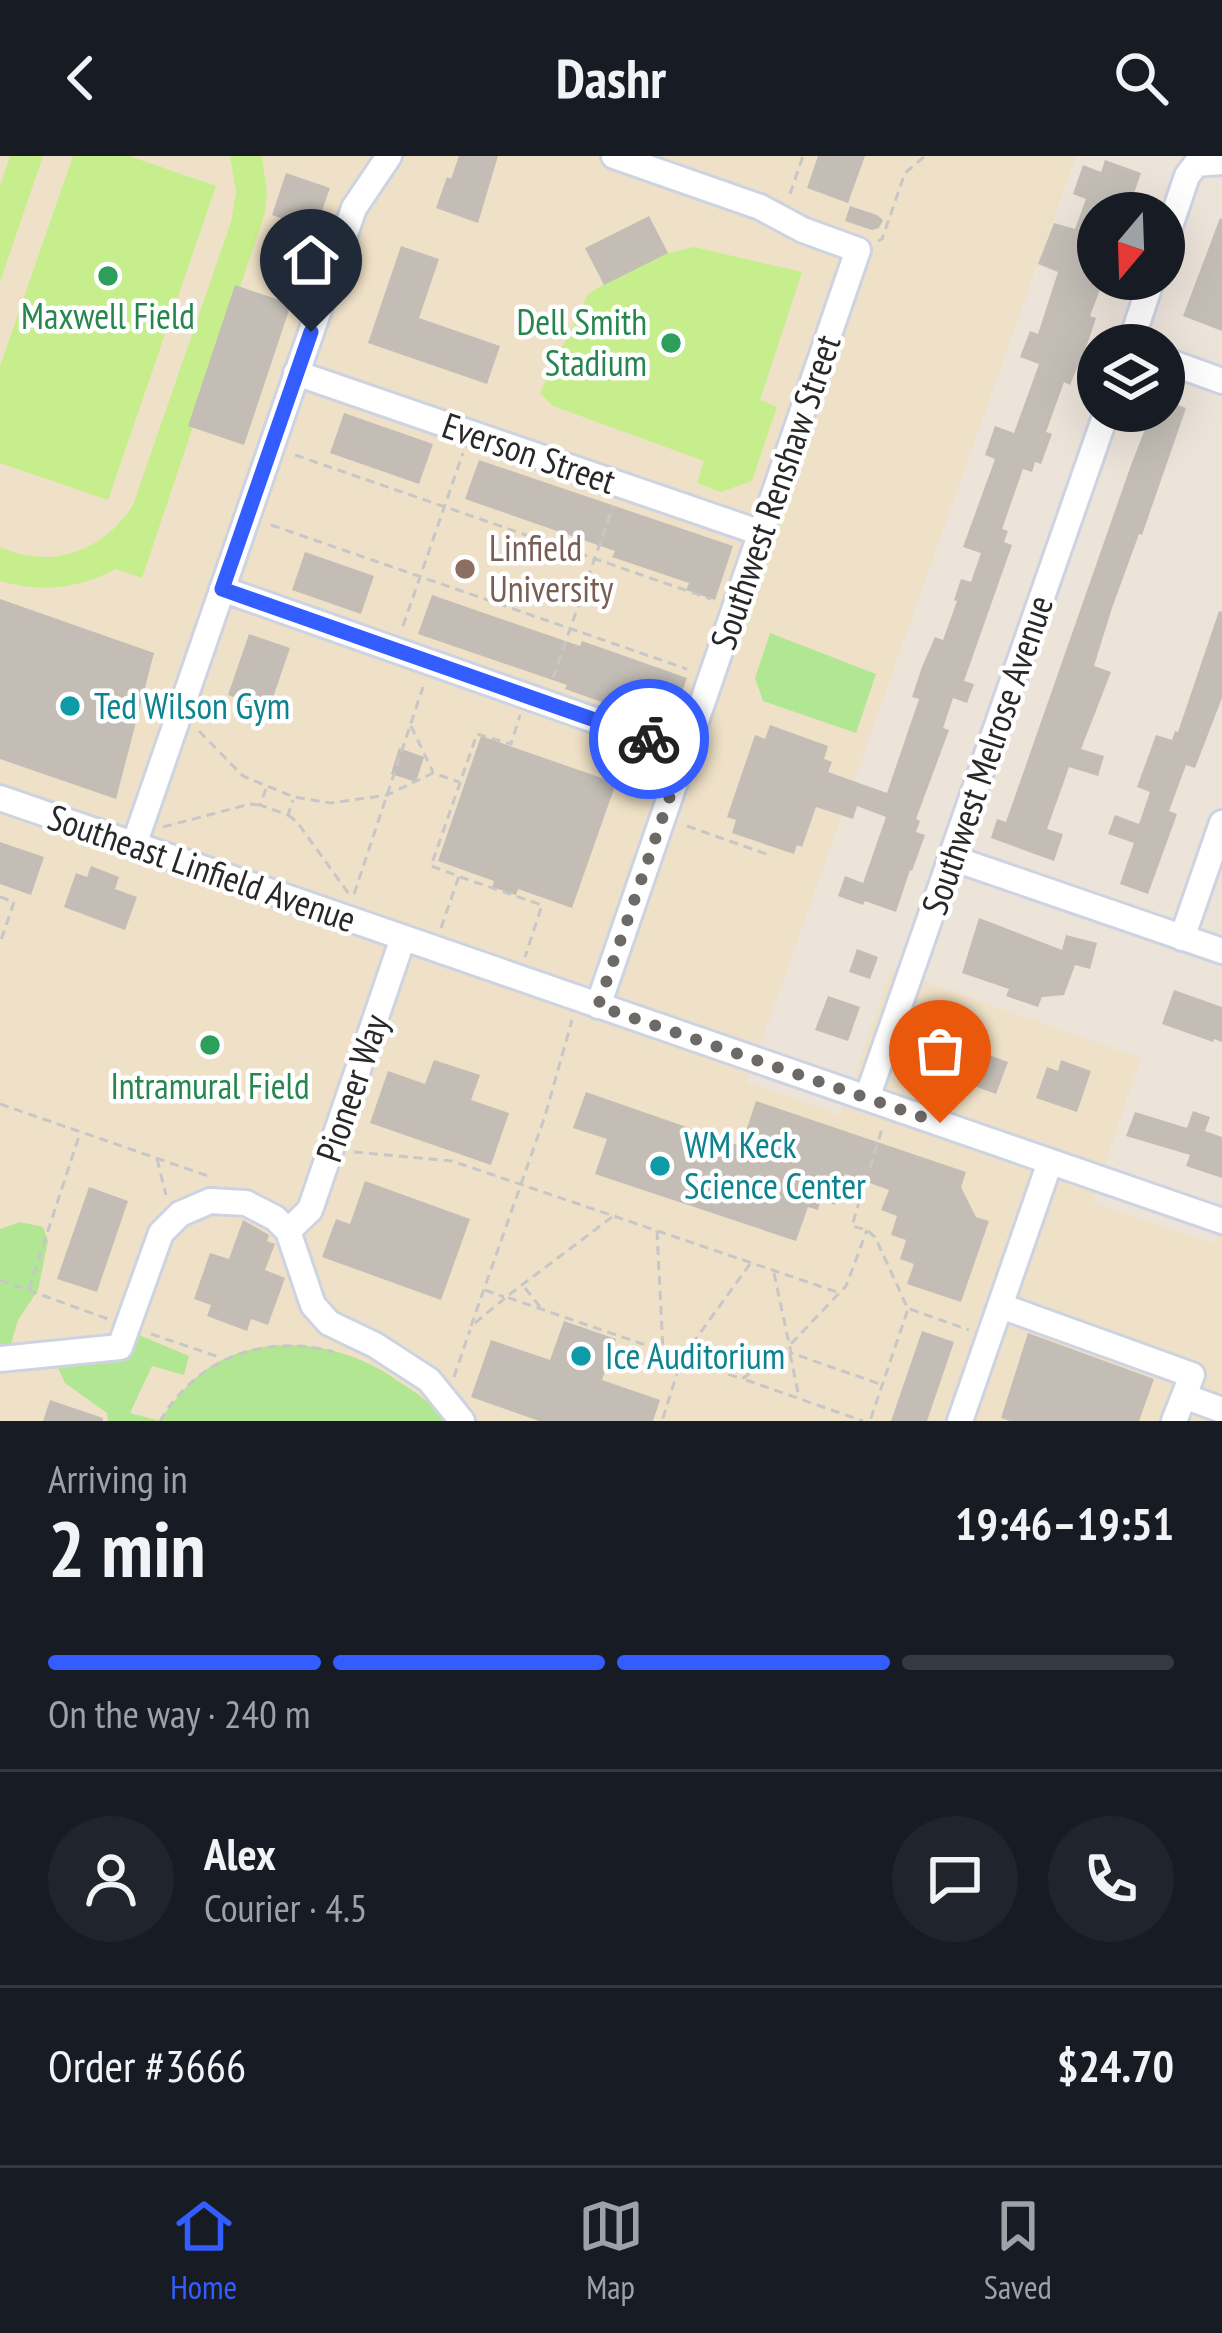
<!DOCTYPE html>
<html lang="en">
<head>
<meta charset="utf-8">
<style>
	:root { --surface:#171b24; --page:#20242c; --text:#f1f3f6; --muted:#9ea1a6; --line:#363941; --accent:#335dff }
	body { margin:0; font-family:"PT Sans Narrow",sans-serif; background:var(--page); color:var(--text); height:100vh; display:flex; flex-direction:column; font-size:45px; white-space:nowrap }
	* { box-sizing:border-box; margin:0 }
	p { font-size:39px; color:var(--muted) }
	.icon { flex:none; width:66px; height:66px; fill:none; stroke:currentColor; stroke-width:2; stroke-linecap:round; stroke-linejoin:round }
	.map { position:relative; height:1265px; overflow:hidden }
	.details { display:flex; flex-direction:column; background:var(--surface); flex:1 }
	.details>* { flex:none }
	.needle { width:78px; rotate:199deg }
	.fabs { position:absolute; left:1077px; top:36px; display:grid; gap:24px }
	.fabs a { display:grid; place-items:center; width:108px; height:108px; border-radius:50%; background:var(--surface); box-shadow:0 12px 48px #0002; font-size:60px }
	.pin { position:absolute; display:grid; place-items:center; width:102px; height:102px; color:#fff; margin:-123px -51px; border-radius:50% 50% 50% 0; rotate:-45deg; box-shadow:0 0 12px #0007 }
	.pin .icon { rotate:45deg }
	.courier { position:absolute; display:grid; place-items:center; width:120px; height:120px; margin:-60px; border:9px solid #335dff; border-radius:50%; background:#fff; color:#222; box-shadow:0 3px 15px #0007 }
	.head em { font-style:normal; font-weight:600 }
	.head div { display:flex; flex-direction:column-reverse }
	.head { display:flex; align-items:center; justify-content:space-between; height:204px; padding:0 48px }
	h1 { font-size:78px; font-weight:600; line-height:90px }
	.bar { display:grid; grid-template-columns:repeat(4,1fr); gap:18px 12px; align-content:center; height:144px; padding:0 48px }
	.bar i { height:15px; border-radius:9px; background:var(--line) }
	.bar .current { background:var(--accent) }
	.bar p { grid-column:span 4 }
	.line { display:flex; align-items:center; gap:30px; padding:0 48px; border-top:3px solid var(--line) }
	.line div { flex:1 }
	.round { display:grid; place-items:center; flex:none; width:126px; height:126px; border-radius:63px; background:var(--page) }
	header { display:flex; justify-content:space-between; align-items:center; height:156px; padding:0 48px; background:var(--surface); font-size:54px; font-weight:600 }
	.menu { display:flex; justify-content:space-around; align-items:center; height:168px; border-top:3px solid var(--line); background:var(--surface); font-size:33px; color:var(--muted) }
	.menu a { display:grid; justify-items:center; gap:6px }
	.menu .current { color:var(--accent) }
	.map>svg:first-child { display:block }
	.education { fill:#efe1c7 }
	.green { fill:#b1e692 }
	.pitch { fill:#c7ee8d }
	.building { fill:#c3bdb6 }
	.lines { fill:none; stroke-linecap:round; stroke-linejoin:round }
	.minor-casing { stroke:#ced3e2; stroke-width:30 }
	.path { stroke:#c7c7c7; stroke-width:3; stroke-dasharray:9 6; stroke-linecap:butt }
	.minor { stroke:#fff; stroke-width:24 }
	.done { stroke:#6d6966; stroke-width:12; stroke-dasharray:0 21.6 }
	.route { stroke:#335dff; stroke-width:15 }
	.leisure-dot { fill:#2e9e5b; stroke:#fff; stroke-width:4.5 }
	.education-dot { fill:#8d6e63; stroke:#fff; stroke-width:4.5 }
	.culture-dot { fill:#0f9aa8; stroke:#fff; stroke-width:4.5 }
	.labels { text-anchor:middle; stroke-width:9; stroke-linejoin:round; paint-order:stroke }
	.leisure-label { font-size:36px; fill:#27864d; stroke:#fff }
	.street-label { font-size:36px; fill:#282828; stroke:#fff }
	.education-label { font-size:36px; fill:#785e54; stroke:#fff; text-anchor:start }
	.culture-label { font-size:36px; fill:#0d838f; stroke:#fff; text-anchor:start }
</style>
</head>
<body>
<header><svg class="icon" aria-label="back" viewBox="0 0 24 24"><path d="M15 5l-7 7 7 7"/></svg>Dashr<svg class="icon" aria-label="search" viewBox="0 0 24 24"><circle cx="10" cy="10" r="6"/><path d="M15 15l6 6"/></svg></header>
<div class="map">
<svg width="1222" height="1265" viewBox="0 0 1222 1265">
	<rect width="100%" height="100%" fill="#ece3d9"/>
	<path class="education" d="M0,0H1076L747,926L841,959L891,814L1141,902L1092,1046L1213,1088L1222,1064V1265H0Z"/>
	<path class="green" d="M770,477L876,518L856,577L763,545L755,522Z
		M20,1066L43,1071L48,1085L38,1134L18,1164L10,1191L0,1194V1073Z
		M134,1177L189,1200L184,1219L152,1210L130,1257L160,1265C171,1248 187,1228 203,1216C258,1174 341,1185 395,1223C414,1236 432,1245 443,1265H108L107,1257L65,1227L51,1197Z"/>
	<path class="pitch" d="M10,0H43L0,126V30Z
		M73,0H129L216,30L108,344L0,307V210Z
		M230,0H262L267,37L265,57L142,422L116,413C77,433 42,437 0,425V391C51,414 103,396 133,349L231,66L236,36Z
		M694,91L802,116L760,244L777,251L752,325L721,336L697,327L704,305L553,250L540,237L588,138L648,102Z"/>
	<path class="building" d="M459,0H498L478,67L436,52L447,21L451,23Z
		M818,0H865L848,47L807,32Z
		M1105,4L1141,17L1127,57H1098V123H1104L1090,160L1096,162L1088,186L1070,229L1064,226L1046,276L1052,278L1041,308L1035,306L1032,316L1023,313L1002,373L1008,375L1004,386L1012,389L964,525L974,528L967,547L953,542L943,572L949,574L916,663L920,665L916,676L925,679L912,715L910,714L896,756L865,745L863,749L838,740L845,720L863,727L886,661L857,650L853,663L816,651L802,691L797,689L794,698L732,677L736,664L727,661L755,579L765,583L770,569L828,590L824,603L832,606L828,616L887,637L919,543L912,541L922,511L935,481L943,484L957,445L954,444L961,423L971,426L981,397L963,391L995,303L985,299L995,270L1014,277L1039,208L1020,201L1030,175L1038,178L1058,116L1038,108L1054,67L1075,73L1086,43L1073,38L1083,9L1101,16Z
		M286,17L330,32L315,74L272,59Z
		M850,50L877,59L883,64L879,72L872,74L845,65Z
		M649,60L668,97L604,129L585,92Z
		M1220,62L1222,63V175L1183,160Z
		M401,90L439,103L419,162L500,190L487,228L368,187Z
		M235,129L291,148L244,289L188,270Z
		M1164,244L1186,252L1142,379L1139,378L1112,452L1094,510L1111,516L1081,593L1104,600L1098,620L1069,611L1047,673L1063,678L1054,705L991,682L997,663L1006,666L1130,312L1152,255H1164Z
		M344,257L433,288L419,328L330,297Z
		M479,304L733,390L715,444L686,434L689,427L612,401L615,395L465,343Z
		M305,396L374,420L361,458L292,434Z
		M432,439L580,490L582,485L687,522L670,570L565,533L567,529L418,478Z
		M0,443L154,497L116,643L0,603Z
		M1219,455L1222,456V542L1195,612L1186,609L1169,655L1177,658L1148,738L1120,728L1134,687L1108,678L1115,659L1139,668L1150,636L1137,631L1156,579L1172,584L1175,575L1178,576Z
		M249,478L290,492L269,553L228,539Z
		M481,580L616,627L572,752L518,733L516,739L492,731L494,725L438,705Z
		M399,592L424,601L416,626L391,618Z
		M0,686L44,701L31,739L0,728Z
		M91,710L119,721L115,733L137,741L125,774L64,751L76,717L87,721Z
		M979,762L1062,794L1066,779L1097,787L1090,813L1075,809L1064,839L1042,841L1038,851L1006,840L1009,833L962,817Z
		M857,793L878,801L870,823L849,816Z
		M1174,834L1222,851V886L1214,883L1213,886L1162,868Z
		M828,840L860,851L848,885L815,874Z
		M923,864L949,873L946,883L1008,906L996,938L947,920L950,912L911,898Z
		M434,904L480,919L471,944L509,957L491,1009L370,967L388,915L425,928Z
		M1061,904L1091,915L1077,956L1036,942L1047,911L1058,915Z
		M586,936L741,990L756,945L966,1016L961,1031L976,1061L989,1065L961,1146L907,1128L914,1108L900,1103L906,1084L891,1079L897,1060L881,1054L889,1034L845,1018L835,1049L821,1044L818,1054L808,1051L796,1085L595,1018L607,983L573,972Z
		M1193,955L1210,961L1205,975L1222,981V1022L1186,1010L1190,999L1126,980L1135,956L1187,972Z
		M365,1025L470,1063L441,1144L322,1101L336,1063L350,1068Z
		M89,1031L128,1045L97,1136L57,1123Z
		M243,1064L269,1079L267,1085L275,1088L265,1114L285,1122L268,1169L251,1163L247,1175L207,1160L211,1149L194,1143L210,1097L229,1103Z
		M564,1165L616,1183L602,1224L660,1244L653,1265H539L471,1241L491,1184L550,1204Z
		M922,1175L954,1186L927,1265H891Z
		M1028,1177L1154,1223L1139,1265H1010L1001,1262Z
		M50,1244L103,1262V1265H43Z"/>
	<g class="lines">
		<g class="minor-casing">
			<path id="minor" d="M1164,88L1187,20L1196,8L1222,6
				M1130,189L1152,123
				M1164,204L1222,225
				M296,217L761,377
				M222,433L685,596
				M0,642L1222,1065
				M134,689L354,52L389,0
				M952,702L1222,795
				M1182,782L1222,667
				M598,850L858,94L803,74L760,51L614,0
				M867,942L1107,255
				M288,1075L310,1054L403,782
				M1001,1150L1192,1219L1184,1240
				M0,1203L120,1191L161,1077L180,1058L210,1045L246,1047L275,1062L288,1075L313,1149L329,1167L375,1189L429,1224L462,1265
				M960,1265L1050,1006
				M1174,1265L1184,1240L1222,1254"/>
		</g>
		<path class="path" d="M790,38L803,0
			M878,85L882,83L905,17L925,0
			M295,299L711,443
			M271,369L687,513
			M403,470L463,297
			M553,522L613,350
			M411,570L433,616
			M199,575L243,620L294,641L331,647L387,639L433,617L459,626
			M266,633L260,649L288,659L293,644
			M288,659L297,666L349,738
			M687,670L772,700
			M163,671L250,648L260,649
			M460,721L542,749L525,801
			M354,738L423,531
			M0,741L14,746L0,787
			M441,772L459,720L431,710L477,578L511,588L520,559
			M0,948L211,1021
			M354,996L452,1005L840,1137
			M157,1003L166,1039
			M870,1012L882,973
			M864,1029L852,1070L867,1074L875,1081L908,1153L870,1265
			M612,1061L506,1141L663,1195
			M657,1075L663,1195L682,1202L662,1265
			M750,1108L682,1202L742,1223L789,1190L846,1130L867,1074
			M774,1117L791,1197L880,1228
			M0,1124L108,1163
			M525,1132L541,1152
			M29,1133L80,977
			M485,1134L504,1141
			M910,1153L969,1174
			M475,1167L505,1142
			M471,1170L545,960L572,864
			M151,1178L222,1202
			M790,1198L799,1241
			M454,1221L470,1174
			M746,1224L863,1265
			M160,1265C197,1202 264,1177 334,1196"/>
		<use href="#minor" class="minor"/>
	</g>
	<g class="lines">
		<path class="done" d="M649,583L685,596L598,850L940,967"/>
		<path class="route" d="M311,176L222,433L649,583"/>
	</g>
	<g class="leisure-dot">
		<circle cx="108" cy="120" r="12"/>
		<circle cx="671" cy="187" r="12"/>
		<circle cx="210" cy="889" r="12"/>
	</g>
	<circle class="education-dot" cx="465" cy="413" r="12"/>
	<g class="culture-dot">
		<circle cx="70" cy="550" r="12"/>
		<circle cx="660" cy="1010" r="12"/>
		<circle cx="581" cy="1200" r="12"/>
	</g>
	<g class="labels">
		<g class="leisure-label">
			<text x="108" y="173">Maxwell Field</text>
			<text x="647" y="179" text-anchor="end">Dell Smith<tspan x="647" dy="41">Stadium</tspan></text>
			<text x="210" y="943">Intramural Field</text>
		</g>
		<g class="street-label">
			<text transform="translate(529 297) rotate(19)" y="13">Everson Street</text>
			<text transform="translate(775 336) rotate(-71)" y="13">Southwest Renshaw Street</text>
			<text transform="translate(987 599) rotate(-71)" y="13">Southwest Melrose Avenue</text>
			<text transform="translate(202 712) rotate(19)" y="13">Southeast Linfield Avenue</text>
			<text transform="translate(352 932) rotate(-71)" y="13">Pioneer Way</text>
		</g>
		<g class="education-label">
			<text x="489" y="405">Linfield<tspan x="489" dy="41">University</tspan></text>
		</g>
		<g class="culture-label">
			<text x="94" y="563">Ted Wilson Gym</text>
			<text x="684" y="1002">WM Keck<tspan x="684" dy="41">Science Center</tspan></text>
			<text x="605" y="1213">Ice Auditorium</text>
		</g>
	</g>
</svg>
<div class="fabs">
<a><svg class="needle" viewBox="-14 -14 28 28"><path d="M0-13l5 13h-10z" fill="#e53935"/><path d="M0 13l5-13h-10z" fill="#9ea1a6"/></svg></a>
<a><svg class="icon" aria-label="layers" viewBox="0 0 24 24"><path d="M12 4l9 5-9 5-9-5zM3 14l9 5 9-5"/></svg></a>
</div>
<div class="pin" style="left:940px;top:967px;background:#ea580c"><svg class="icon" aria-label="bag" viewBox="0 0 24 24"><path d="M5 8h14l-1 12H6zM9 8a3 3 0 0 1 6 0"/></svg></div>
<div class="pin" style="left:311px;top:176px;background:#1f2937"><svg class="icon" aria-label="home" viewBox="0 0 24 24"><path d="M3 11l9-7 9 7M6 9v11h12V9"/></svg></div>
<div class="courier" style="left:649px;top:583px"><svg class="icon" aria-label="bike" viewBox="0 0 24 24"><circle cx="6" cy="16" r="4"/><circle cx="18" cy="16" r="4"/><path d="M6 16l4-8h5l3 8M10 8l3 8H6M13 5h3"/></svg></div>
</div>
<section class="details">
<div class="head"><div><h1>2 min</h1><p>Arriving in</p></div><em>19:46–19:51</em></div>
<div class="bar"><i class="current"></i><i class="current"></i><i class="current"></i><i></i><p>On the way · 240 m</p></div>
<div class="line" style="height:216px"><a class="round"><svg class="icon" aria-label="person" viewBox="0 0 24 24"><circle cx="12" cy="8" r="4"/><path d="M4 21q1-7 8-7t8 7"/></svg></a><div><b>Alex</b><p>Courier · 4.5</p></div><a class="round"><svg class="icon" aria-label="chat" viewBox="0 0 24 24"><path d="M4 5h16v11H9l-5 4z"/></svg></a><a class="round"><svg class="icon" aria-label="phone" viewBox="0 0 24 24"><path d="M5 4h4l2 5-3 2q2 4 5 5l2-3 5 2v4C11 20 4 13 5 4z"/></svg></a></div>
<div class="line" style="height:156px"><div>Order #3666</div><b>$24.70</b></div>
</section>
<nav class="menu">
<a class="current"><svg class="icon" aria-label="home" viewBox="0 0 24 24"><path d="M3 11l9-7 9 7M6 9v11h12V9"/></svg>Home</a>
<a><svg class="icon" aria-label="map" viewBox="0 0 24 24"><path d="M3 6l6-2 6 2 6-2v14l-6 2-6-2-6 2zM9 4v14M15 6v14"/></svg>Map</a>
<a><svg class="icon" aria-label="saved" viewBox="0 0 24 24"><path d="M7 4h10v16l-5-4-5 4z"/></svg>Saved</a>
</nav>
</body>
</html>
